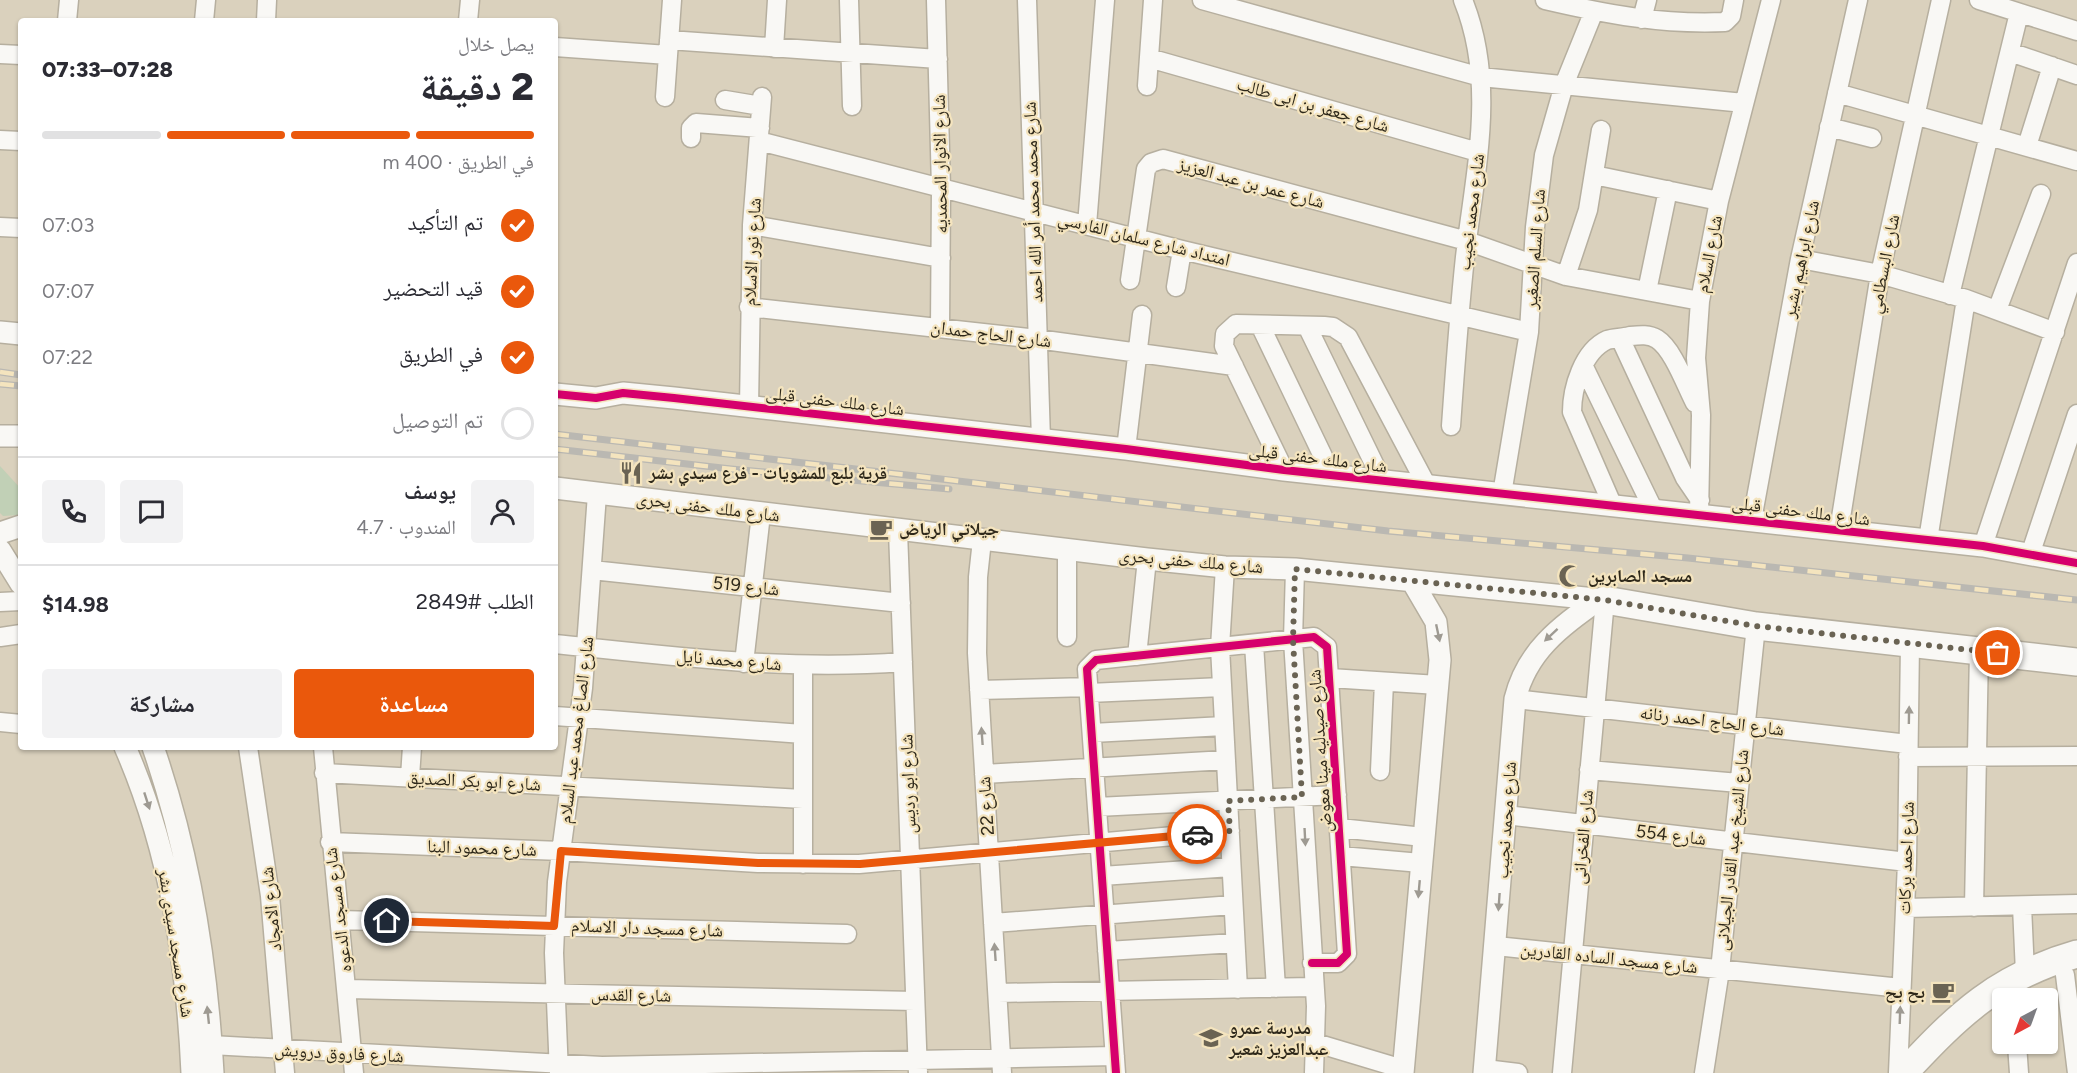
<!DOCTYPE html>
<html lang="ar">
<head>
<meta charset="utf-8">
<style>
	:root { --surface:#fff; --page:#f2f2f3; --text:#2b2b33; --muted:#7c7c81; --line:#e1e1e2; --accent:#ea580c }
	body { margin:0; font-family:Figtree,"Noto Naskh Arabic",sans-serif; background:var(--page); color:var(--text); direction:rtl; height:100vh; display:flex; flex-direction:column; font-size:22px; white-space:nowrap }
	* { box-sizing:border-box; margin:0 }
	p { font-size:20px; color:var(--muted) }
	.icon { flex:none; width:33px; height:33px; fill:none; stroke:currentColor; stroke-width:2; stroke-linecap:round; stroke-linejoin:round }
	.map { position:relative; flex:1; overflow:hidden; direction:ltr }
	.panel { position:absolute; left:18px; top:18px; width:540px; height:732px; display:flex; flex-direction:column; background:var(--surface); border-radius:6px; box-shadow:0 2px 4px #0004; direction:rtl }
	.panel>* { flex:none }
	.needle { width:39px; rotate:221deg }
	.tools { position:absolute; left:1992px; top:988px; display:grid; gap:12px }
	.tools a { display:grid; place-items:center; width:66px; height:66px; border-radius:6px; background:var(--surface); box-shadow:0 2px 4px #0004; font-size:30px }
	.pin { position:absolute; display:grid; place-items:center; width:51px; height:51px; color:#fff; margin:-26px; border:3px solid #fff; border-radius:50%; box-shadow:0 2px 6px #0007 }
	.courier { position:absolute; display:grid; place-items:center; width:60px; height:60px; margin:-30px; border:4px solid #ea580c; border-radius:50%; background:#fff; color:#222; box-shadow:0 2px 8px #0007 }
	.overview em { font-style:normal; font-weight:800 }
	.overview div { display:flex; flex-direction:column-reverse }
	.overview { display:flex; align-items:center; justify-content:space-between; height:102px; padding:0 24px }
	h1 { font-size:39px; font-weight:800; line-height:45px }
	.bar { display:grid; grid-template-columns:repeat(4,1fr); gap:9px 6px; align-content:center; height:72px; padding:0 24px }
	.bar i { height:8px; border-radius:4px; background:var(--line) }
	.bar .current { background:var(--accent) }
	.bar p { grid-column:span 4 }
	.line { display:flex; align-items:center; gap:15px; padding:0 24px; border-top:2px solid var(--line) }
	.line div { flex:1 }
	.round { display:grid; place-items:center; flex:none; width:63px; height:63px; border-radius:6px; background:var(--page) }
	ol { padding:0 24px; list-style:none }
	li { display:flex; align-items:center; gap:18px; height:66px }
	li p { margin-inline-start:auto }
	li .icon { padding:6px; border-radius:50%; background:var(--accent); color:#fff; stroke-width:4 }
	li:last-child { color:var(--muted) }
	li i { width:33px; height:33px; border:3px solid var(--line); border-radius:50% }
	.primary-button { display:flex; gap:12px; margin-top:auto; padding:12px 24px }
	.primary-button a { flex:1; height:69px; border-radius:6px; background:var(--accent); color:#fff; font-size:24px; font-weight:800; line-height:69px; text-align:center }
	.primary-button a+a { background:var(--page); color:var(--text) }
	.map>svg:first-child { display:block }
	.green { fill:#c1d0b6 }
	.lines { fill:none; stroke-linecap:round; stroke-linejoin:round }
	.minor-casing { stroke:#b6af9f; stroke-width:21 }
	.tertiary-casing { stroke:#b6af9f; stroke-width:24 }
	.primary-casing { stroke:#b6af9f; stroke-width:30 }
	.minor { stroke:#f9f8f5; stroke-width:18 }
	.tertiary { stroke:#f9f8f5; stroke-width:21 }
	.primary { stroke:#f9f8f5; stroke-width:27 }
	.rail-casing { stroke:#bab8b2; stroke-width:7 }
	.rail { stroke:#f4e4be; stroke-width:4.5; stroke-dasharray:14; stroke-linecap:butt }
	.cycleway-casing { stroke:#f4e4be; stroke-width:11 }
	.cycleway { stroke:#d6006c; stroke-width:8 }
	.oneway { fill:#9e9a92 }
	.done { stroke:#6a6353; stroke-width:6; stroke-dasharray:0 10.8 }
	.route { stroke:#ea580c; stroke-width:8 }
	.labels { text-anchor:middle; stroke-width:4.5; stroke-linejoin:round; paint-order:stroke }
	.street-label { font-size:18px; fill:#2e281a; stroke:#f4e4be }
	.poi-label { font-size:18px; font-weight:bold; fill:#2e281a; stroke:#f4e4be; text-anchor:start }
</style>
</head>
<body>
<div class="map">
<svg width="2077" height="1073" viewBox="0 0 2077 1073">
	<rect width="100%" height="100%" fill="#dad1bd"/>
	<path class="green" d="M0,466L21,489V515L3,516L0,513Z"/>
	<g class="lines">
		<g class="minor-casing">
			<path id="minor" d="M849,0L852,106
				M936,0L941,188L940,328
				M1027,0L1041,440
				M1202,0L1481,77L1744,103
				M1545,0C1605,14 1663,25 1725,22L1731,16L1734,0
				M1979,0L2077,31
				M1642,19L1647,0
				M67,21L69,0
				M204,21L206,0
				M266,21L267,0
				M468,21L470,0
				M669,40L938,59
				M555,47L668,55
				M774,48L777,0
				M2010,52L2077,75
				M0,54L21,55
				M1149,58L1478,152
				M1147,86L1153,0
				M1837,93L2077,161
				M665,97L672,0
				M725,100L761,106
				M1829,127L1872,138
				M691,138V128L696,123L760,128
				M0,140L21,141
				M759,141L1182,250L1529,332
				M2027,146L2052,66
				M1594,175L1719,201
				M752,225L941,258
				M1087,225L1105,0
				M0,227L21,228
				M1800,259L1880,274L1966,299L2055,332
				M1566,276L1588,210L1601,130
				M1130,280L1146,169L1151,163L1163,159L1467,241L1566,276L1700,301
				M1176,287L1182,250
				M1647,291L1668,190
				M1950,295L2019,13
				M749,307L1037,339L1234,366
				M1997,310L2041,194
				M1260,325L1332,475
				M1307,326L1382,480
				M1620,338L1685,478L1700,500
				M1584,367L1653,509
				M749,407L752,225L762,97
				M1451,426C1455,369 1459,313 1465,257C1475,170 1497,84 1463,0
				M1126,449L1142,315
				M1284,470L1224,346L1225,334L1236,324L1324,326L1333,327L1348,337L1427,486
				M1502,494L1529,332L1535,227L1544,155L1564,85L1594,11
				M1612,504L1572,412C1572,388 1583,351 1607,340C1614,338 1623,338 1630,336C1640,335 1649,334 1657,339C1673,349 1686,386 1695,403
				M1699,514L1701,415L1696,358L1700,301L1719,201L1771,0
				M1752,520L1800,259L1858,0
				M1839,530L1880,274L1941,0
				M898,531L918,1073
				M982,540L978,577L977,653L1002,1073
				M1928,540L1966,299
				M1983,546L2077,263
				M2030,555L2077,414
				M1225,567L1220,647L1238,989
				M1295,569L1293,640L1316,1006L1314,1073
				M592,570L901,603
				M0,602L21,601
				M0,637L21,634
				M1067,637V550
				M555,644C671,656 786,671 903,662
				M1254,644L1276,988
				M1137,656L1147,559
				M744,663L761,514
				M1330,678L1438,685
				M979,690L1089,687
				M1089,693L1222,687
				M1515,699L1908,744
				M555,716L803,734
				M0,722L21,724
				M1092,733L1224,726
				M248,747L270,896L285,1073
				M323,747L354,1073
				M1908,757L2077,756
				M1589,770L1739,783
				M1380,771L1384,682
				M324,773L803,799
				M984,774L1226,760
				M410,777L412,747
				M1097,807L1337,795
				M1506,815L1907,862
				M1340,828L1423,837
				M330,842L561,851L758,863L859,864L1230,831
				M1341,856L1421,863
				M803,864V666
				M1102,876L1231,867
				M2022,906L2025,973
				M1974,907L1979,651
				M1905,908L2077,904
				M340,920L847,934
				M993,923L1233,905
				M1496,946L1901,988
				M1107,951L1235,943
				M2065,975L2077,1073
				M347,989L915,1001
				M998,993L1314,987
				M1316,1043L1403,1069
				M2017,1044L2019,1073
				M211,1045L602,1066L1115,1056
				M1485,1069L1518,1073
				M559,1073L554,953L557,882L583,688L597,494
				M1116,1073L1087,669L1096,660L1314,637L1327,647L1347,954L1338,963H1312
				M1562,1073L1605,600
				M1704,1073L1720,970L1756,626
				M1898,1073L1907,862L1910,643"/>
		</g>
		<g class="tertiary-casing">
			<path id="tertiary" d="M0,332L21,334
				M555,394L596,398L623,393L674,398L1126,449L1284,470L1983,546L2077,563
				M0,436H21
				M555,488L1147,559L1225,567L1295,569L1605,600
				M0,533L21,526
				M0,550L21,584
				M125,747C170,850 187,961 192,1073
				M153,747C189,851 207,964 213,1073
				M1403,1073L1440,660L1436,622L1412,581
				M1484,1073L1515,699C1527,651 1559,628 1598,600"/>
		</g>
		<g class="primary-casing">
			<path id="primary" d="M1605,600L1756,626L2077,662
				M1904,1073C1959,1014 1997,977 2077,954"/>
		</g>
		<use href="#minor" class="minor"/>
		<use href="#tertiary" class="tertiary"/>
		<use href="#primary" class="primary"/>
		<g class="rail-casing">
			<path id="rail" d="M0,372L21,375
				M0,384L21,386
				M555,434L1388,531L1688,558L2077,600
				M555,449L731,469L949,489"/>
		</g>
		<use href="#rail" class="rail"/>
		<g class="cycleway-casing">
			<path id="cycleway" d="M555,394L596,398L623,393L674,398L1126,449L1284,470L1983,546L2077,563
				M1116,1073L1087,669L1096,660L1314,637L1327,647L1347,954L1338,963H1312"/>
		</g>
		<use href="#cycleway" class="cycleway"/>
	</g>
	<defs><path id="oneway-solid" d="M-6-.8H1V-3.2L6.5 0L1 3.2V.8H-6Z" transform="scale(1.5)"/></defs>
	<g class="oneway">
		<use href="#oneway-solid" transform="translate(1438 633) rotate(78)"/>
		<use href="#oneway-solid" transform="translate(1551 635) rotate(137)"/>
		<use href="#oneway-solid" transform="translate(1909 715) rotate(-89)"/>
		<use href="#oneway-solid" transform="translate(982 736) rotate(-94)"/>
		<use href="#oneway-solid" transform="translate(147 801) rotate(72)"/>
		<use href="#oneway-solid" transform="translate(1305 837) rotate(87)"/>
		<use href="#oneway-solid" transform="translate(1419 889) rotate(95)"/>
		<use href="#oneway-solid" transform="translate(1499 902) rotate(94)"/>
		<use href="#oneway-solid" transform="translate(995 952) rotate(-94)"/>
		<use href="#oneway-solid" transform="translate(208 1015) rotate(-96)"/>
		<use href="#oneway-solid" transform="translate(1900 1015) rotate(-88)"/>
	</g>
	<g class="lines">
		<path class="done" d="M1197,834L1230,831L1228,801L1302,797L1293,640L1295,569L1605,600L1756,626L1998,653"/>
		<path class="route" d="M387,921L554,926L561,851L758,863L860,864L1197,834"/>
	</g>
	<defs>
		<g id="restaurant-bare" transform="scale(1.8)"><path d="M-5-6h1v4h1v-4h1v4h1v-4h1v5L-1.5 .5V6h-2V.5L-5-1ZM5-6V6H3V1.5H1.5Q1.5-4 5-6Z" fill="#6a6353" stroke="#f4e4be" stroke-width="2.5" paint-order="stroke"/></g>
		<g id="cafe-bare" transform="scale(1.8)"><path d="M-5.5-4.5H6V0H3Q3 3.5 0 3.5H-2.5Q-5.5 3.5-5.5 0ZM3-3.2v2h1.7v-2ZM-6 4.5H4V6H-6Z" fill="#6a6353" stroke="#f4e4be" stroke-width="2.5" paint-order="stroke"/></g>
		<g id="mosque-bare" transform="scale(1.8)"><path d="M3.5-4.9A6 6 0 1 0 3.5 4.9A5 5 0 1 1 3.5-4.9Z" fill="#6a6353" stroke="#f4e4be" stroke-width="2.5" paint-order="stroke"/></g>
		<g id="school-bare" transform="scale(1.8)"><path d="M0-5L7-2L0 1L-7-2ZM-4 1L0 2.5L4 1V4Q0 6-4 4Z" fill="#6a6353" stroke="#f4e4be" stroke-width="2.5" paint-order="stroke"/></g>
	</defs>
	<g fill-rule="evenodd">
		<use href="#restaurant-bare" x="631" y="473"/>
		<use href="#cafe-bare" x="881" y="529"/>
		<use href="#mosque-bare" x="1570" y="576"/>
		<use href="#cafe-bare" x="1943" y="992"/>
		<use href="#school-bare" x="1211" y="1038"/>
	</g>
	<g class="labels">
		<g class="street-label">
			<text transform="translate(1313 105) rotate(16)" y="6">شارع جعفر بن ابى طالب</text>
			<text transform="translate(940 164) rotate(-91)" y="6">شارع الانوار المحمديه</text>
			<text transform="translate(1251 183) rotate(15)" y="6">شارع عمر بن عبد العزيز</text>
			<text transform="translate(1033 202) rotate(-92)" y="6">شارع محمد محمد أمر الله احمد</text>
			<text transform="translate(1471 212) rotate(-83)" y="6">شارع محمد نجيب</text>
			<text transform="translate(1144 239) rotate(14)" y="6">امتداد شارع سلمان الفارسي</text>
			<text transform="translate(1535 249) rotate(-86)" y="6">شارع السلم الصغير</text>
			<text transform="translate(752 252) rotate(-87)" y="6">شارع نور الاسلام</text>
			<text transform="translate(1709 254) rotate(-79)" y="6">شارع السلام</text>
			<text transform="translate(1801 259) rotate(-78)" y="6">شارع ابراهيم بشير</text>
			<text transform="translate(1884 264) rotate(-79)" y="6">شارع البسطامي</text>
			<text transform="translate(991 334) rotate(7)" y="6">شارع الحاج حمدان</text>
			<text transform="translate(835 401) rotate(7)" y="6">شارع ملك حفنى قبلى</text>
			<text transform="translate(1318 458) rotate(7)" y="6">شارع ملك حفنى قبلى</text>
			<text transform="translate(708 507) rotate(7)" y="6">شارع ملك حفنى بحرى</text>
			<text transform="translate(1801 511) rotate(7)" y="6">شارع ملك حفنى قبلى</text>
			<text transform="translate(1191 561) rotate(5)" y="6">شارع ملك حفنى بحرى</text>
			<text transform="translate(746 586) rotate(6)" y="6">شارع 519</text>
			<text transform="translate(729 660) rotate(5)" y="6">شارع محمد نايل</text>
			<text transform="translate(1712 721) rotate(7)" y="6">شارع الحاج احمد رنانه</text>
			<text transform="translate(576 730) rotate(-83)" y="6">شارع الصاغ محمد عبد السلام</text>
			<text transform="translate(1320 751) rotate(-94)" y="6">شارع صيدليه مينا معوض</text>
			<text transform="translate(474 781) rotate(3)" y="6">شارع ابو بكر الصديق</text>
			<text transform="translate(908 784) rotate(-92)" y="6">شارع ابو رديس</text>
			<text transform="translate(986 806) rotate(-94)" y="6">شارع 22</text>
			<text transform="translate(1506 820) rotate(-86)" y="6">شارع محمد نجيب</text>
			<text transform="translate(1671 835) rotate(7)" y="6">شارع 554</text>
			<text transform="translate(1583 837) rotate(-85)" y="6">شارع الفخرانى</text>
			<text transform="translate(482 848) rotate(2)" y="6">شارع محمود البنا</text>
			<text transform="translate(1732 850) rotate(-84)" y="6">شارع الشيخ عبد القادر الجيلانى</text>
			<text transform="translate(1906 858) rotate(-88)" y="6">شارع احمد بركات</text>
			<text transform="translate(271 909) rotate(-96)" y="6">شارع الامجاد</text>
			<text transform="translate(338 910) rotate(-97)" y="6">شارع مسجد الدعوه</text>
			<text transform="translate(647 928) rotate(2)" y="6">شارع مسجد دار الاسلام</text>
			<text transform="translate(176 943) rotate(81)" y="6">شارع مسجد سيدى بشر</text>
			<text transform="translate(1609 958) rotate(6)" y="6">شارع مسجد الساده القادرين</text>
			<text transform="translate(631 995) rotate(1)" y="6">شارع القدس</text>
			<text transform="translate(339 1053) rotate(3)" y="6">شارع فاروق درويش</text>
		</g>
		<g class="poi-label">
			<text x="649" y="479">قرية بلبع للمشويات - فرع سيدي بشر</text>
			<text x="899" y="535">جيلاتي الرياض</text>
			<text x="1588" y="582">مسجد الصابرين</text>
			<text x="1925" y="998" text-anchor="end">بح بح</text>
			<text x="1229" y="1034">مدرسة عمرو<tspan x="1229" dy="21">عبدالعزيز شعير</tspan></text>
		</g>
	</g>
</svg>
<div class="tools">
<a><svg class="needle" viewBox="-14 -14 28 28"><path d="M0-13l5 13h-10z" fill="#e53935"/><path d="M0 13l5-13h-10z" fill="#7c7c81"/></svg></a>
</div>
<div class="pin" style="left:1998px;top:653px;background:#ea580c"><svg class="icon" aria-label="bag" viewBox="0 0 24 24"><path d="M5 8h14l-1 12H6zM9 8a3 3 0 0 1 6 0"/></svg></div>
<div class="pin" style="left:387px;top:921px;background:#1f2937"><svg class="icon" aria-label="home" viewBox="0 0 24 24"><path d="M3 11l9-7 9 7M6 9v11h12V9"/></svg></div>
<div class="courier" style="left:1197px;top:834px"><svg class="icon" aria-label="car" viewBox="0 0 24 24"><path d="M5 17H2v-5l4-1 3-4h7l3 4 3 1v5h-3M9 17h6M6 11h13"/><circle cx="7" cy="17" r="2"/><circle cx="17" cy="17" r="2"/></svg></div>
<section class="panel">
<div class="overview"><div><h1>2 دقيقة</h1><p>يصل خلال</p></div><em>07:28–07:33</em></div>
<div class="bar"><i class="current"></i><i class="current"></i><i class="current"></i><i></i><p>في الطريق · 400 m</p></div>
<ol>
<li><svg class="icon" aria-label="check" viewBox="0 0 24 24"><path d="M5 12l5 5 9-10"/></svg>تم التأكيد<p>07:03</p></li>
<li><svg class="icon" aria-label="check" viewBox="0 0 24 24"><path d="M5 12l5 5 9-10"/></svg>قيد التحضير<p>07:07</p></li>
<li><svg class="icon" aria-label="check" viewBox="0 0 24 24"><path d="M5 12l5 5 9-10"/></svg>في الطريق<p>07:22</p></li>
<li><i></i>تم التوصيل</li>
</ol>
<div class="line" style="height:108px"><a class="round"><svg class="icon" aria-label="person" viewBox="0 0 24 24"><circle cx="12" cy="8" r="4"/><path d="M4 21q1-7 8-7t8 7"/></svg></a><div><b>يوسف</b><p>المندوب · 4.7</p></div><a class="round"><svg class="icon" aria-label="chat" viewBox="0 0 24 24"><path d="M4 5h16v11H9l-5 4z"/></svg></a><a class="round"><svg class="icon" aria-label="phone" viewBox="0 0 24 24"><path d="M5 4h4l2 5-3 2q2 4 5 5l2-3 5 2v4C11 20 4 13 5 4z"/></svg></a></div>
<div class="line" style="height:78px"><div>الطلب #2849</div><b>$14.98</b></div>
<div class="primary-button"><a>مساعدة</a><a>مشاركة</a></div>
</section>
</div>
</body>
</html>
